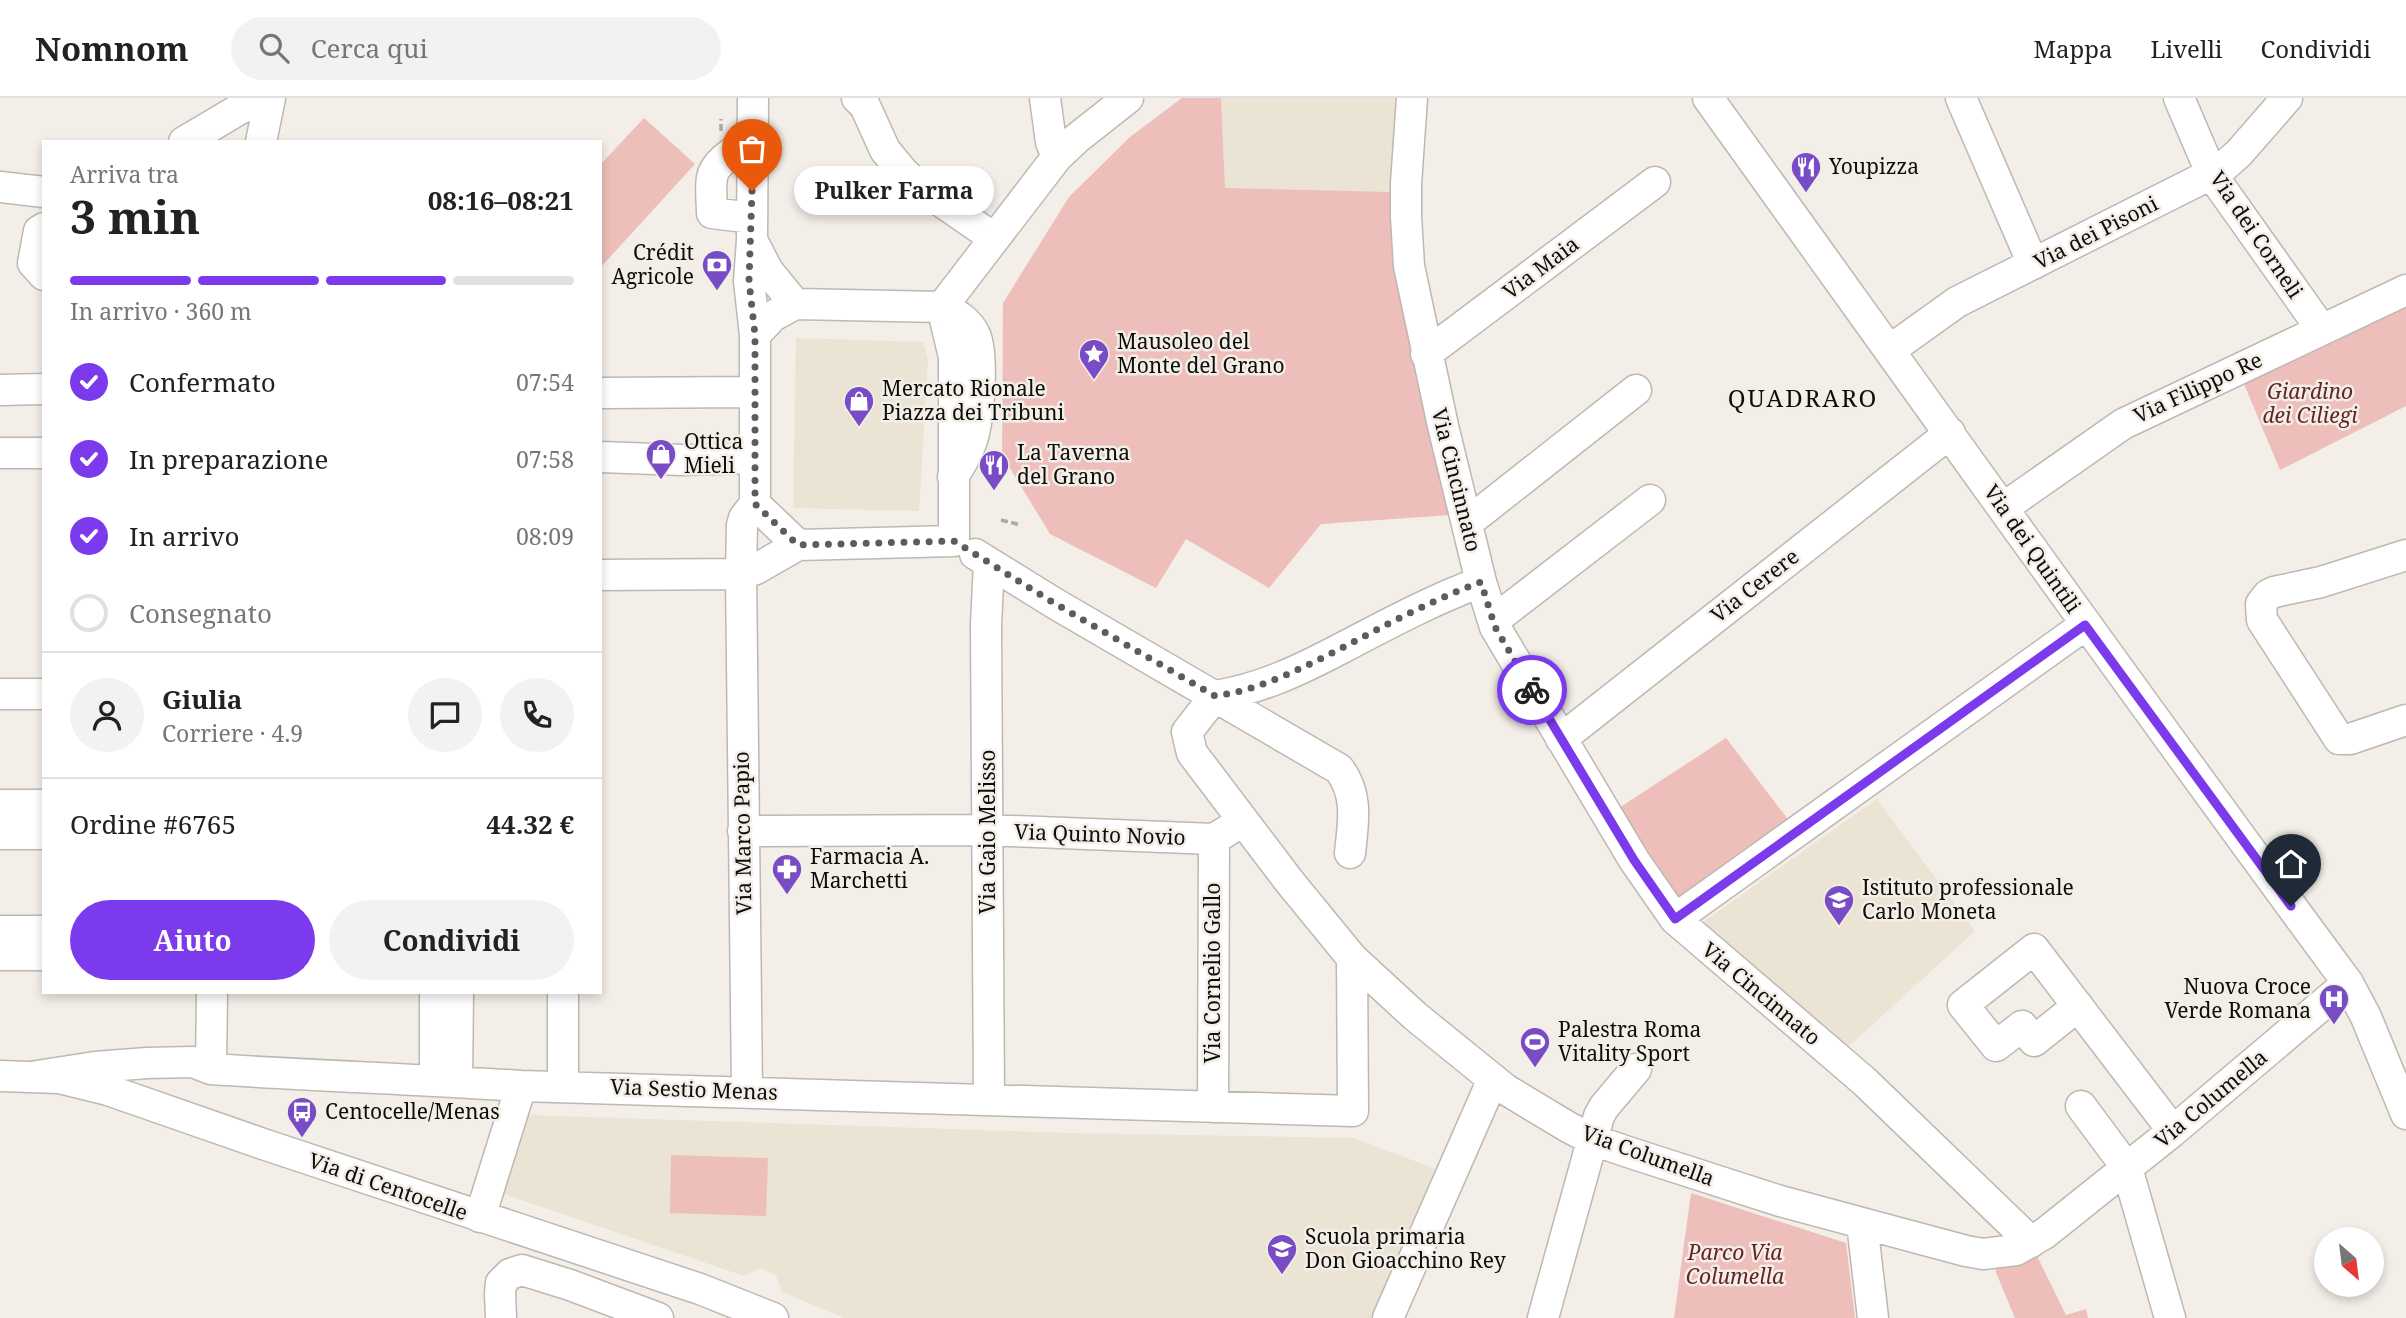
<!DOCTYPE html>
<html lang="it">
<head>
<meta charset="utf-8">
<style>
	:root { --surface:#fff; --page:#f2f2f2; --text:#222; --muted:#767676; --line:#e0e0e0; --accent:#7c3aed }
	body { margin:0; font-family:"Noto Serif",serif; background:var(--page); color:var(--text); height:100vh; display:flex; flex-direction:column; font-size:26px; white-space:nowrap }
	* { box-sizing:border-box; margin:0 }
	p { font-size:23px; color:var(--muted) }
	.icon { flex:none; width:38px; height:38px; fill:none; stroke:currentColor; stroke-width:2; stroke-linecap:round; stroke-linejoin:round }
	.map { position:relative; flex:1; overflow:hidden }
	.side { position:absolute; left:42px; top:42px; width:560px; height:854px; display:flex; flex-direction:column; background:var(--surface); border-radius:0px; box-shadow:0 4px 10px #0003 }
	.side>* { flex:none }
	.needle { width:46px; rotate:152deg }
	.buttons { position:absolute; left:2314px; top:1129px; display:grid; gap:14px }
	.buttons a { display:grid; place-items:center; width:70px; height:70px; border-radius:50%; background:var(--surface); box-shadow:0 4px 10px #0003; font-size:35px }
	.pin { position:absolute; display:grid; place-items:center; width:60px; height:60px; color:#fff; margin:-72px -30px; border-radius:50% 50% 50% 0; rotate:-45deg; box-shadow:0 0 7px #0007 }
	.pin .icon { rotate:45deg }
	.courier { position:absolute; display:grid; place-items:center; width:70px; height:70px; margin:-35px; border:5px solid #7c3aed; border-radius:50%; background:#fff; color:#222; box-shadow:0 2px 9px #0007 }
	.bubble { position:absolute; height:49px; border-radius:24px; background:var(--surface); box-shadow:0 4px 10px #0003; font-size:23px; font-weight:700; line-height:49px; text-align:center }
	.head em { font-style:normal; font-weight:700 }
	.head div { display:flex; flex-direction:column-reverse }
	.head { display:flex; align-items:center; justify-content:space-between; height:119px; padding:0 28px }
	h1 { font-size:46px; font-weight:700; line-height:52px }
	.bar { display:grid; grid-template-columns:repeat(4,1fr); gap:10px 7px; align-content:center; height:84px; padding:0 28px }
	.bar i { height:9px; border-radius:5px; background:var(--line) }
	.bar .on { background:var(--accent) }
	.bar p { grid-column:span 4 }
	.line { display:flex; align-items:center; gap:18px; padding:0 28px; border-top:2px solid var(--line) }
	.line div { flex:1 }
	.round { display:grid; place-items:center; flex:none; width:74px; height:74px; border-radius:37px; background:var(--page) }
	ol { padding:0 28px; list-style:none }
	li { display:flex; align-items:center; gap:21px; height:77px }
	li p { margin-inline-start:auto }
	li .icon { padding:7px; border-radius:50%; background:var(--accent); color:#fff; stroke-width:4 }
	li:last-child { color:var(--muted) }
	li i { width:38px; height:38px; border:4px solid var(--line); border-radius:50% }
	.cta { display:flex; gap:14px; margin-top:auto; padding:14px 28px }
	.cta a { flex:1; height:80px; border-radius:42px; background:var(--accent); color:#fff; font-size:28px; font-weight:700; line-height:80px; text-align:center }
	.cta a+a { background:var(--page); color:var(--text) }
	header { display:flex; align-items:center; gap:42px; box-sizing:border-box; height:98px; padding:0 35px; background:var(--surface); border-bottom:2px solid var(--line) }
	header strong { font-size:33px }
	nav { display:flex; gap:38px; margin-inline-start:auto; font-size:24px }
	.search { width:490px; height:63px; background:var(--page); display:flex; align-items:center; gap:18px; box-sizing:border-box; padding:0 24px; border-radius:38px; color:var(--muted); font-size:26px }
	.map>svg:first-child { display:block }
	.built { fill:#ebe3d4 }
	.green { fill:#edbeba }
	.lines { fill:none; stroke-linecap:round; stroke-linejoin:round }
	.minor-casing { stroke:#bdb8b1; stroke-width:33 }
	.path { stroke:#aba8a2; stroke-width:3.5; stroke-dasharray:7 3.5; stroke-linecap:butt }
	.minor { stroke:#fff; stroke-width:30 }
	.done { stroke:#5e5c57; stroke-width:7; stroke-dasharray:0 12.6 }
	.route { stroke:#7c3aed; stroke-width:9 }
	.labels { text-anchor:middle; stroke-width:5; stroke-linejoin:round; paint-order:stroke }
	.poi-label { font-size:21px; fill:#0e0d0a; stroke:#f3eee7; text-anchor:start }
	.street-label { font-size:21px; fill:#0e0d0a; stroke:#f3eee7 }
	.park-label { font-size:21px; font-style:italic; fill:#652425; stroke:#f3eee7 }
	.quarter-label { font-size:24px; letter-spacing:2px; fill:#0e0d0a; stroke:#f3eee7 }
</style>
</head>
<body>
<header>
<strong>Nomnom</strong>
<div class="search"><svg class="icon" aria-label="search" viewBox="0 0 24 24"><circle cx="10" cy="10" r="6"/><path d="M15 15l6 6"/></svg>Cerca qui</div>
<nav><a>Mappa</a><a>Livelli</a><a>Condividi</a></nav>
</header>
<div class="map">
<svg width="2406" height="1220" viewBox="0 0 2406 1220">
	<rect width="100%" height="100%" fill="#f3eee7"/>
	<path class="built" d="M1221,0H1399L1393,94L1225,90Z
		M796,240L923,244L928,261L919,413L793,410Z
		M1877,701L1975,833L1847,950L1702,825Z
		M525,1017L1072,1035L1354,1040L1441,1073L1376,1220H844L782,1194L776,1177L760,1170L744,1178L501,1095Z"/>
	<path class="green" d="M1182,0H1221L1225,90L1393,94V171L1451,417L1321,426L1269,490L1186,441L1156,490L1050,436L1002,357L1003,205L1069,99L1130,39Z
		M644,20L695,66L600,170V67Z
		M2406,210V308L2280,372L2244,286Z
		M1726,640L1790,724L1681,802L1619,710Z
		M671,1057L768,1060L766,1118L670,1115Z
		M1691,1095L1846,1145L1855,1220H1674Z
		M2037,1158L2066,1217L2086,1211L2088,1220H2015L1995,1172Z"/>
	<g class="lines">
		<g class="minor-casing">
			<path id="minor" d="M753,0L752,142L749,183L755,237V406L798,447L954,443
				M857,0L865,8L885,52L903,74L920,89L994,140
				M1045,0L1051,44L1057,59
				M1412,0L1406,86V118L1409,168L1443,328L1481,484L1495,529L1634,762L1675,821L1864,983L2031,1144
				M1708,0C1921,296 2132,593 2348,885L2366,919L2406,1016
				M1961,0L2033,166
				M2179,0L2212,77L2322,232
				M184,44L258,0
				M261,44L270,0
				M0,89L44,94
				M752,120L712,115C712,104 710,91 712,80C714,63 740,50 752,41
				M44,130L39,133L33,165L44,177
				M752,142L768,173L795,206
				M942,209L1057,59L1076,41L1128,0
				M942,209L954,259V443
				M755,237L773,218L795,206L942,209C955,215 969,223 975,237C984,257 979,324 971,345C967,357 960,368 953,379
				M1890,252L1957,204L2221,71L2239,55L2287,0
				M1426,256L1655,84
				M0,292L44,291
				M600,295L753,294
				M0,355H44
				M600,359L683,362L754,360
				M755,406L744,420L742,427L741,476L756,471L798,447
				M2003,410L2123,326L2406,192
				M1467,425L1636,292
				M975,456L1054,505L1339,671C1359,697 1353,725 1350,755
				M2406,457L2321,484L2274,494L2268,497L2261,506L2262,522L2339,641H2350L2406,622
				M600,477L741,476L747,993
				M1481,484C1432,502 1386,527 1340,551C1300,572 1260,591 1215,598L1187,634L1192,655L1289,783L1352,860L1415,918L1505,991L1568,1029L1593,1042L1628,1054L1780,1103L1966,1153L1983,1156L2016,1152L2044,1136L2173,1033L2348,885
				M1493,523L1650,402
				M0,596H44
				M1561,641L1950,335
				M0,707H44
				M743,733L988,732L1214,741L1243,723
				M0,736H44
				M1675,821L2085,527
				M0,833H44
				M0,857H44
				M2078,908L2034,943L2022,928L1996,948L1963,907L2034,851L2173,1033
				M211,971L212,894
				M0,978L59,980L108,992L266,1047L700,1191L773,1220
				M37,978L95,969L147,965L193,964L211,971C315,978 418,981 521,988L1353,1013L1352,860
				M435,983V894
				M457,984L458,894
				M563,988V894
				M989,1002L986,527L989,465
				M2081,1008L2127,1070L2170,1220
				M1213,1009L1214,741
				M480,1119L521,988
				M1862,1125L1873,1220
				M501,1220L500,1195L501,1185L510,1176L522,1172L570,1187L658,1220
				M1388,1220L1493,981
				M1543,1220L1599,1018L1604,1009L1636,971"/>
		</g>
		<path class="path" d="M721,33V21
			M1001,422L1021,427"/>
		<use href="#minor" class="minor"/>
	</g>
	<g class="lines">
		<path class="done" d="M752,93L749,183L755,237V406L798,447L954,443L1054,505L1215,598C1260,592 1300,571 1340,551C1386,527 1432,502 1481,484L1495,529L1532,592"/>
		<path class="route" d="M1532,592L1634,762L1675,821L2085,527L2291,808"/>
	</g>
	<defs>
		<g id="restaurant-pin" transform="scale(1.575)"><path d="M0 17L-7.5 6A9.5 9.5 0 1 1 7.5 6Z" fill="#784cc5" stroke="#f3eee7"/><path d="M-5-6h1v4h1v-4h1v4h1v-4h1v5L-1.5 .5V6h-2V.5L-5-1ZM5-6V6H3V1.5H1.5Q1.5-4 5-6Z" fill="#fff"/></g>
		<g id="bank-pin" transform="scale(1.575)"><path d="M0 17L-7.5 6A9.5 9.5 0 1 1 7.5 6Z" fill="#784cc5" stroke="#f3eee7"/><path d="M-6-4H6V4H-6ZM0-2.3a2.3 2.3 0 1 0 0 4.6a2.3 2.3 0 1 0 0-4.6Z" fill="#fff"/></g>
		<g id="sight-pin" transform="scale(1.575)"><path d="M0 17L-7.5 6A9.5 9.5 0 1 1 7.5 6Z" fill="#784cc5" stroke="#f3eee7"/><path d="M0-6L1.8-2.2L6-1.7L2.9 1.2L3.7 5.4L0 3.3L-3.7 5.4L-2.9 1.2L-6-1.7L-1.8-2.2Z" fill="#fff"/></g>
		<g id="shop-pin" transform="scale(1.575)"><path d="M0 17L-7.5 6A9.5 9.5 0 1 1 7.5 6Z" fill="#784cc5" stroke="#f3eee7"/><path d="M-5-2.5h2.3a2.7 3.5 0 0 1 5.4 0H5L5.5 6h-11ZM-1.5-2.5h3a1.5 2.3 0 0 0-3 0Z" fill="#fff"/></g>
		<g id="pharmacy-pin" transform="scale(1.575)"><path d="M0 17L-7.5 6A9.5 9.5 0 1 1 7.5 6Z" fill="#784cc5" stroke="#f3eee7"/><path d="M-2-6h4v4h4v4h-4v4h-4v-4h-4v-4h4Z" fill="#fff"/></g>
		<g id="school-pin" transform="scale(1.575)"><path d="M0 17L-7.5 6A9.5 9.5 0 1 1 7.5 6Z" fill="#784cc5" stroke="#f3eee7"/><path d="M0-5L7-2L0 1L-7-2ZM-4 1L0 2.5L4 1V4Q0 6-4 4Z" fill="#fff"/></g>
		<g id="hospital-pin" transform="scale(1.575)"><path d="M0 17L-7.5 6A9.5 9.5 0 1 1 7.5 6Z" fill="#784cc5" stroke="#f3eee7"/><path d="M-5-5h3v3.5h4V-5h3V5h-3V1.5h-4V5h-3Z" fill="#fff"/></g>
		<g id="stadium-pin" transform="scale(1.575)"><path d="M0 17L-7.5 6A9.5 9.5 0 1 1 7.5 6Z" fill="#784cc5" stroke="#f3eee7"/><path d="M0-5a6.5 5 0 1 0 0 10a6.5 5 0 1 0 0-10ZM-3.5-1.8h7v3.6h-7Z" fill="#fff"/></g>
		<g id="bus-pin" transform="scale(1.575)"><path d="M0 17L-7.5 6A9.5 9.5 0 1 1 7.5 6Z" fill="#784cc5" stroke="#f3eee7"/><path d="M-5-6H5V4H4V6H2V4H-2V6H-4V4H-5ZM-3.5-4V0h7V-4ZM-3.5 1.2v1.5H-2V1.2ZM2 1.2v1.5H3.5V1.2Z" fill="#fff"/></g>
	</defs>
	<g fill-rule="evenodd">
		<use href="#restaurant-pin" x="1806" y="69"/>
		<use href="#bank-pin" x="717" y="167"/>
		<use href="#sight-pin" x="1094" y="256"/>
		<use href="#shop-pin" x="859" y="303"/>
		<use href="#shop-pin" x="661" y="356"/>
		<use href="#restaurant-pin" x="994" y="367"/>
		<use href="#pharmacy-pin" x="787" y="771"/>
		<use href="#school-pin" x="1839" y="802"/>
		<use href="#hospital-pin" x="2334" y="901"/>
		<use href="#stadium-pin" x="1535" y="944"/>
		<use href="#bus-pin" x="302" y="1014"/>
		<use href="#school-pin" x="1282" y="1151"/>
	</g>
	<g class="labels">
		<g class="poi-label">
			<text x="1829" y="76">Youpizza</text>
			<text x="694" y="162" text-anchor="end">Crédit<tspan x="694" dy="24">Agricole</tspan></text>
			<text x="1117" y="251">Mausoleo del<tspan x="1117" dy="24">Monte del Grano</tspan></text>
			<text x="882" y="298">Mercato Rionale<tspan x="882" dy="24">Piazza dei Tribuni</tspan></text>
			<text x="684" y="351">Ottica<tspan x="684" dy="24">Mieli</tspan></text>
			<text x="1017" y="362">La Taverna<tspan x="1017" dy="24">del Grano</tspan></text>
			<text x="810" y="766">Farmacia A.<tspan x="810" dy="24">Marchetti</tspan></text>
			<text x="1862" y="797">Istituto professionale<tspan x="1862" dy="24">Carlo Moneta</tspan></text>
			<text x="2311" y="896" text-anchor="end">Nuova Croce<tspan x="2311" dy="24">Verde Romana</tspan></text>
			<text x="1558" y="939">Palestra Roma<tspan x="1558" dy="24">Vitality Sport</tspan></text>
			<text x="325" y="1021">Centocelle/Menas</text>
			<text x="1305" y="1146">Scuola primaria<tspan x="1305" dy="24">Don Gioacchino Rey</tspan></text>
		</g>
		<g class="street-label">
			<text transform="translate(2096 135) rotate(-27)" y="7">Via dei Pisoni</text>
			<text transform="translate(2256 137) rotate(56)" y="7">Via dei Corneli</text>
			<text transform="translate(1541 170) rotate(-37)" y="7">Via Maia</text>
			<text transform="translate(2198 290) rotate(-25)" y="7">Via Filippo Re</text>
			<text transform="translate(1456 382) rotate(76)" y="7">Via Cincinnato</text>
			<text transform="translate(2032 451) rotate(55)" y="7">Via dei Quintili</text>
			<text transform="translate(1755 488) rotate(-38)" y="7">Via Cerere</text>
			<text transform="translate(988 734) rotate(-90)" y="7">Via Gaio Melisso</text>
			<text transform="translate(743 735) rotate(-91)" y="7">Via Marco Papio</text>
			<text transform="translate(1100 737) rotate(2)" y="7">Via Quinto Novio</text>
			<text transform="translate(1213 875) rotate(-90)" y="7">Via Cornelio Gallo</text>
			<text transform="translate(1761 896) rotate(40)" y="7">Via Cincinnato</text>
			<text transform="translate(694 992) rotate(2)" y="7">Via Sestio Menas</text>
			<text transform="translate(2211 1001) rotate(-40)" y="7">Via Columella</text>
			<text transform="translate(1648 1058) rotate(20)" y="7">Via Columella</text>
			<text transform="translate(388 1089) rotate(19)" y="7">Via di Centocelle</text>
		</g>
		<g class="park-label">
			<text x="2310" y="301">Giardino<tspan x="2310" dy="24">dei Ciliegi</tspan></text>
			<text x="1735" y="1162">Parco Via<tspan x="1735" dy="24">Columella</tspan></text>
		</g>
		<g class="quarter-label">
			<text x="1803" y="309">QUADRARO</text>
		</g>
	</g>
</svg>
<div class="buttons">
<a><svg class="needle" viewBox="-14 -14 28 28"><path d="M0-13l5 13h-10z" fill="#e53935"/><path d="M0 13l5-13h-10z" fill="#767676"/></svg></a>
</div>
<div class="pin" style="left:752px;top:93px;background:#ea580c"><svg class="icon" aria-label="bag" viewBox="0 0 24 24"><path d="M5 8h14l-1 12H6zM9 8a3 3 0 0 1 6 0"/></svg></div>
<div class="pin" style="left:2291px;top:808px;background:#1f2937"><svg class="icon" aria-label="home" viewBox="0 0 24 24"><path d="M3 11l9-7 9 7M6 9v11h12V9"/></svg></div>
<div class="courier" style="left:1532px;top:592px"><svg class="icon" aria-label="bike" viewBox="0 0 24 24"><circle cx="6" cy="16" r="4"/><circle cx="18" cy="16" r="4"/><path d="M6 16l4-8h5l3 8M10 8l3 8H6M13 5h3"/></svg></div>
<div class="bubble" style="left:794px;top:68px;width:200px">Pulker Farma</div>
<section class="side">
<div class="head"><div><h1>3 min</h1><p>Arriva tra</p></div><em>08:16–08:21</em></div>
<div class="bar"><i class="on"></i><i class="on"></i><i class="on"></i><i></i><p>In arrivo · 360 m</p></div>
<ol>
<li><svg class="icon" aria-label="check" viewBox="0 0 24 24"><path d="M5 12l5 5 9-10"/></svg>Confermato<p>07:54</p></li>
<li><svg class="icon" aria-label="check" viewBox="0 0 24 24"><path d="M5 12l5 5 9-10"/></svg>In preparazione<p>07:58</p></li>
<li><svg class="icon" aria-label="check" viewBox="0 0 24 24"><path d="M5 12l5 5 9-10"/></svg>In arrivo<p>08:09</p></li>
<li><i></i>Consegnato</li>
</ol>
<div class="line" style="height:126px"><a class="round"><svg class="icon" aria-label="person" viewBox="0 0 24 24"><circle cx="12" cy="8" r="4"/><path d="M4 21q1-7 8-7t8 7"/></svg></a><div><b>Giulia</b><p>Corriere · 4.9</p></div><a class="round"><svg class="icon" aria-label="chat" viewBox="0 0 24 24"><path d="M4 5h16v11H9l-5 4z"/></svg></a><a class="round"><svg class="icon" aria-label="phone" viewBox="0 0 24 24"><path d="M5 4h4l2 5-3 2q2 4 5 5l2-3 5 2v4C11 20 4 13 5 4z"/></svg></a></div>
<div class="line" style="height:91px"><div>Ordine #6765</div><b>44.32 €</b></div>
<div class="cta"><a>Aiuto</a><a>Condividi</a></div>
</section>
</div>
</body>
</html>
